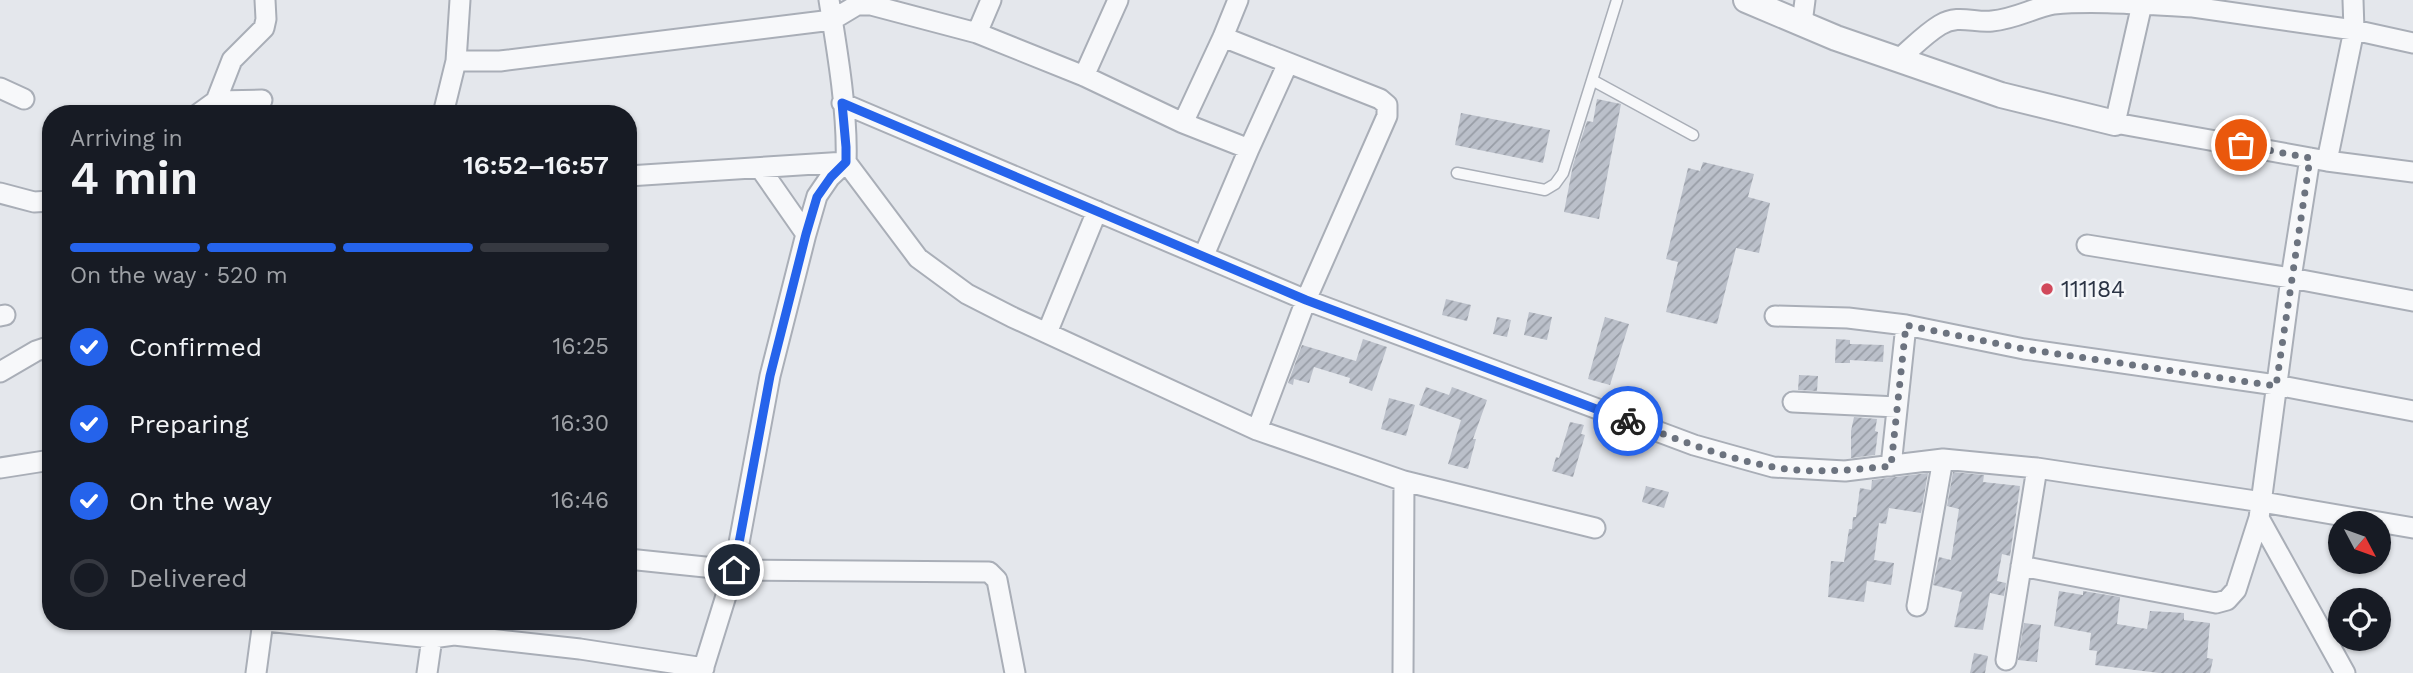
<!DOCTYPE html>
<html lang="en">
<head>
<meta charset="utf-8">
<style>
	:root { --surface:#171b24; --page:#20242c; --text:#f1f3f6; --muted:#9ea1a6; --line:#363941; --accent:#2563eb }
	body { margin:0; font-family:"Work Sans",sans-serif; background:var(--page); color:var(--text); height:100vh; display:flex; flex-direction:column; font-size:26px; white-space:nowrap }
	* { box-sizing:border-box; margin:0 }
	p { font-size:23px; color:var(--muted) }
	.icon { flex:none; width:38px; height:38px; fill:none; stroke:currentColor; stroke-width:2; stroke-linecap:round; stroke-linejoin:round }
	.map { position:relative; flex:1; overflow:hidden }
	.side { position:absolute; left:42px; top:105px; width:595px; height:525px; display:flex; flex-direction:column; background:var(--surface); border-radius:28px; box-shadow:0 2px 5px #0004 }
	.side>* { flex:none }
	.needle { width:46px; rotate:131deg }
	.buttons { position:absolute; left:2328px; top:511px; display:grid; gap:14px }
	.buttons a { display:grid; place-items:center; width:63px; height:63px; border-radius:50%; background:var(--surface); box-shadow:0 2px 5px #0004; font-size:35px }
	.pin { position:absolute; display:grid; place-items:center; width:60px; height:60px; color:#fff; margin:-30px; border:4px solid #fff; border-radius:50%; box-shadow:0 2px 7px #0007 }
	.courier { position:absolute; display:grid; place-items:center; width:70px; height:70px; margin:-35px; border:5px solid #2563eb; border-radius:50%; background:#fff; color:#222; box-shadow:0 2px 9px #0007 }
	.headline em { font-style:normal; font-weight:600 }
	.headline div { display:flex; flex-direction:column-reverse }
	.headline { display:flex; align-items:center; justify-content:space-between; height:119px; padding:0 28px }
	h1 { font-size:46px; font-weight:600; line-height:52px }
	.bar { display:grid; grid-template-columns:repeat(4,1fr); gap:10px 7px; align-content:center; height:84px; padding:0 28px }
	.bar i { height:9px; border-radius:5px; background:var(--line) }
	.bar .on { background:var(--accent) }
	.bar p { grid-column:span 4 }
	ol { padding:0 28px; list-style:none }
	li { display:flex; align-items:center; gap:21px; height:77px }
	li p { margin-inline-start:auto }
	li .icon { padding:7px; border-radius:50%; background:var(--accent); color:#fff; stroke-width:4 }
	li:last-child { color:var(--muted) }
	li i { width:38px; height:38px; border:4px solid var(--line); border-radius:50% }
	.map>svg:first-child { display:block }
	.building { fill:url(#building-hatch) }
	.lines { fill:none; stroke-linecap:round; stroke-linejoin:round }
	.service-casing { stroke:#a9aeb7; stroke-width:13 }
	.minor-casing { stroke:#a9aeb7; stroke-width:23 }
	.tertiary-casing { stroke:#a9aeb7; stroke-width:28 }
	.service { stroke:#f7f8fa; stroke-width:10 }
	.minor { stroke:#f7f8fa; stroke-width:19 }
	.tertiary { stroke:#f7f8fa; stroke-width:24 }
	.done { stroke:#6c737f; stroke-width:7; stroke-dasharray:0 12.6 }
	.route { stroke:#2563eb; stroke-width:9 }
	.poi-dot { fill:#d1495b; stroke:#f4f6f9; stroke-width:2.5 }
	.labels { text-anchor:middle; stroke-width:5; stroke-linejoin:round; paint-order:stroke }
	.poi-label { font-size:23px; fill:#2b3445; stroke:#f4f6f9; text-anchor:start }
</style>
</head>
<body>
<div class="map">
<svg width="2413" height="673" viewBox="0 0 2413 673">
	<defs>
		<pattern id="building-hatch" width="6" height="6" patternUnits="userSpaceOnUse" patternTransform="scale(1.75)"><rect width="6" height="6" fill="#bbc0ca"/><path d="M-1 1l2-2M0 6l6-6M5 7l2-2" fill="none" stroke="#989da6"/></pattern>
	</defs>
	<rect width="100%" height="100%" fill="#e4e7ec"/>
	<path class="building" d="M1597,99L1621,104L1599,219L1564,212L1573,165L1587,121L1593,122Z
		M1461,113L1550,130L1543,163L1455,145Z
		M1703,162L1754,174L1748,197L1770,203L1759,253L1736,248L1717,324L1666,312L1678,262L1666,259L1688,168L1700,171Z
		M1446,299L1471,305L1467,321L1442,315Z
		M1529,312L1552,317L1547,340L1524,335Z
		M1497,317L1511,320L1507,337L1493,334Z
		M1605,317L1629,324L1610,385L1588,379Z
		M1363,339L1387,347L1372,391L1349,383L1350,378L1314,367L1309,383L1294,379L1293,385L1288,383L1302,345L1356,361Z
		M1836,339L1850,340V344L1884,345L1883,362L1850,360V363H1835Z
		M1799,375L1818,376L1817,391L1798,390Z
		M1426,387L1449,395L1452,387L1487,400L1473,439H1476L1468,469L1448,464L1461,420L1419,405Z
		M1389,398L1415,405L1406,436L1381,429Z
		M1854,417L1877,419L1875,431L1878,432L1875,455L1851,458V431Z
		M1570,422L1584,425L1581,434L1585,435L1573,477L1552,471L1556,457L1559,458Z
		M1953,472L1984,475L1983,482L2020,486L2010,556L2002,554L1997,581L2006,583L2004,596L1990,593L1983,630L1954,627L1962,592L1933,585L1939,557L1951,560L1959,509L1947,506Z
		M1928,473L1921,513L1889,508L1886,524L1879,523L1874,560L1894,563L1891,585L1867,581L1864,602L1828,597L1831,561L1844,562L1849,529H1852L1853,517H1856L1860,488L1871,490L1872,480Z
		M1646,486L1669,492L1664,508L1642,502Z
		M2059,591L2083,595V591L2120,597L2117,624L2147,629L2150,611L2184,613V620L2210,623L2207,658L2213,659L2210,673H2159L2095,665L2097,651L2089,650L2091,633L2054,626Z
		M2024,623L2041,625L2037,662L2018,660Z
		M1974,653L1988,656L1985,673H1970Z"/>
	<g class="lines">
		<g class="service-casing">
			<path id="service" d="M1592,80L1693,135
				M1457,173L1545,190L1555,184L1563,173L1617,0"/>
		</g>
		<g class="minor-casing">
			<path id="minor" d="M829,0C837,49 848,114 846,162L918,258L967,294L1012,317L1257,430L1404,481L1595,528
				M2193,0V7L2354,30L2413,43
				M2142,4L2115,123L2327,161L2413,172
				M1802,23L1805,0
				M977,33L991,0
				M1223,37L1380,99L1387,105V116L1306,300L1257,430
				M1899,59C1912,48 1925,34 1940,25C1958,14 1974,23 1992,21C2015,19 2033,8 2054,4C2097,0 2150,5 2193,7
				M456,61H500L832,20L857,5H871L977,33L1084,76L1183,123L1223,37L1238,0
				M1084,76L1118,0
				M0,88L24,99
				M216,101L262,100
				M842,103L1306,300L1694,445L1773,467L1845,471L1943,459L2037,468L2262,502L2413,528
				M198,114L216,101L232,60L264,28L266,19L265,0
				M443,114L456,61L460,0
				M1183,123L1249,149L1204,255
				M1249,149L1288,63
				M2310,158L2291,278L2259,518L2345,673
				M2327,161L2354,30L2353,0
				M760,168L806,234
				M628,176L846,162
				M0,193L34,202L51,201
				M2087,245L2291,278L2413,301
				M0,316L5,315
				M1775,316L1848,318L1906,325L2024,349L2276,385L2413,411
				M1047,333L1097,211
				M0,372L36,351L51,346
				M1793,402L1897,407
				M1891,466L1906,325
				M0,468L51,460
				M628,559L734,570L989,572L997,580L1015,673
				M2021,566L2216,603L2227,600L2236,590L2259,518
				M1917,606L1943,459
				M266,621L432,638L454,635L580,649L704,668
				M2006,660L2037,468
				M256,673L263,621
				M427,673L432,638
				M702,673L734,570L770,376L806,234L817,196L830,177L846,162
				M1403,673L1404,481"/>
		</g>
		<g class="tertiary-casing">
			<path id="tertiary" d="M1746,0L1836,38L2001,95L2115,123"/>
		</g>
		<use href="#service" class="service"/>
		<use href="#minor" class="minor"/>
		<use href="#tertiary" class="tertiary"/>
	</g>
	<g class="lines">
		<path class="done" d="M1628,421C1675,438 1723,458 1773,467C1811,474 1853,470 1891,466L1906,325L2024,349L2276,386L2310,158L2241,145"/>
		<path class="route" d="M734,570L770,376L806,234L817,197L831,177L846,162V147L842,103L1306,300L1628,421"/>
	</g>
	<circle class="poi-dot" cx="2047" cy="289" r="7"/>
	<g class="labels">
		<g class="poi-label">
			<text x="2061" y="297">111184</text>
		</g>
	</g>
</svg>
<div class="buttons">
<a><svg class="needle" viewBox="-14 -14 28 28"><path d="M0-13l5 13h-10z" fill="#e53935"/><path d="M0 13l5-13h-10z" fill="#9ea1a6"/></svg></a>
<a><svg class="icon" aria-label="locate" viewBox="0 0 24 24"><circle cx="12" cy="12" r="6"/><path d="M12 2v4M12 18v4M2 12h4M18 12h4"/></svg></a>
</div>
<div class="pin" style="left:2241px;top:145px;background:#ea580c"><svg class="icon" aria-label="bag" viewBox="0 0 24 24"><path d="M5 8h14l-1 12H6zM9 8a3 3 0 0 1 6 0"/></svg></div>
<div class="pin" style="left:734px;top:570px;background:#1f2937"><svg class="icon" aria-label="home" viewBox="0 0 24 24"><path d="M3 11l9-7 9 7M6 9v11h12V9"/></svg></div>
<div class="courier" style="left:1628px;top:421px"><svg class="icon" aria-label="bike" viewBox="0 0 24 24"><circle cx="6" cy="16" r="4"/><circle cx="18" cy="16" r="4"/><path d="M6 16l4-8h5l3 8M10 8l3 8H6M13 5h3"/></svg></div>
<section class="side">
<div class="headline"><div><h1>4 min</h1><p>Arriving in</p></div><em>16:52–16:57</em></div>
<div class="bar"><i class="on"></i><i class="on"></i><i class="on"></i><i></i><p>On the way · 520 m</p></div>
<ol>
<li><svg class="icon" aria-label="check" viewBox="0 0 24 24"><path d="M5 12l5 5 9-10"/></svg>Confirmed<p>16:25</p></li>
<li><svg class="icon" aria-label="check" viewBox="0 0 24 24"><path d="M5 12l5 5 9-10"/></svg>Preparing<p>16:30</p></li>
<li><svg class="icon" aria-label="check" viewBox="0 0 24 24"><path d="M5 12l5 5 9-10"/></svg>On the way<p>16:46</p></li>
<li><i></i>Delivered</li>
</ol>
</section>
</div>
</body>
</html>
